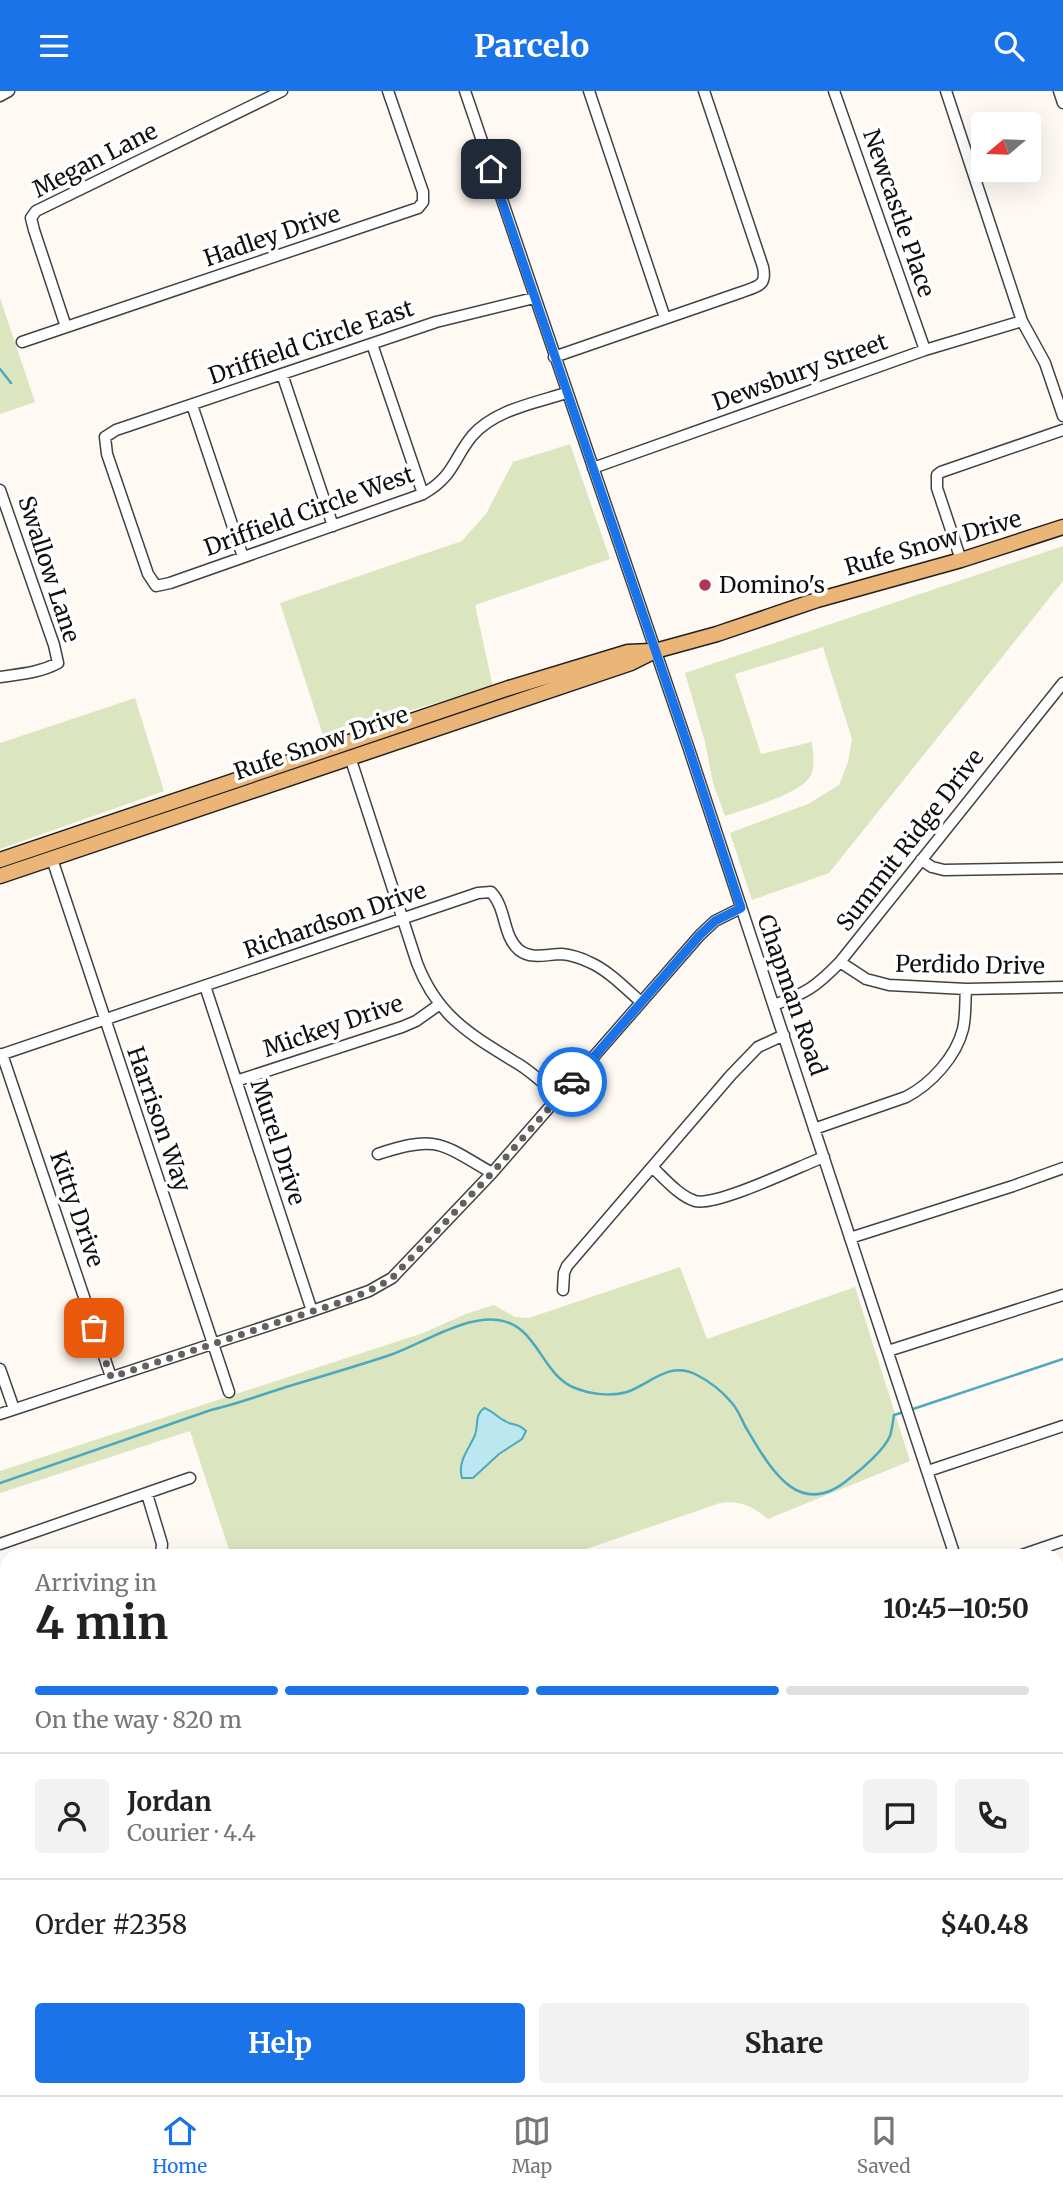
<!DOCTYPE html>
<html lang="en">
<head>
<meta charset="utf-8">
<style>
	:root { --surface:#fff; --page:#f2f2f2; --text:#222; --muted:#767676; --line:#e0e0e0; --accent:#1a73e8 }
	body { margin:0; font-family:Merriweather,serif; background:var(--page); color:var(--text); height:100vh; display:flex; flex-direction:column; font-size:26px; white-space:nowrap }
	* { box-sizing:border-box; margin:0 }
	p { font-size:23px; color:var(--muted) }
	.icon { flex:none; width:38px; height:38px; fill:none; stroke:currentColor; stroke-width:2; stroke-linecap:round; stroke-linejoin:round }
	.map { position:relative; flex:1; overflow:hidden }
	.side { position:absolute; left:0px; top:1458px; width:1064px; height:548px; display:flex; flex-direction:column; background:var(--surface); border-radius:21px 21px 0 0; box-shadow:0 7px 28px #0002 }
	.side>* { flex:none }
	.needle { width:46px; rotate:251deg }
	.controls { position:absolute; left:971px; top:21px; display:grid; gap:14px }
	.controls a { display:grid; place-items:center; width:70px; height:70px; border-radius:7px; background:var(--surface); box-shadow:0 7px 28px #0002; font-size:35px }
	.pin { position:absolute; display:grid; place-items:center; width:60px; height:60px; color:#fff; margin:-30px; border-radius:14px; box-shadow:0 4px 10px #0006 }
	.courier { position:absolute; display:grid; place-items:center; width:70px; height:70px; margin:-35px; border:5px solid #1a73e8; border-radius:50%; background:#fff; color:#222; box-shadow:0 2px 9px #0007 }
	.headline em { font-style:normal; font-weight:700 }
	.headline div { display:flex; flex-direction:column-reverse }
	.headline { display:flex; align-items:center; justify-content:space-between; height:119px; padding:0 35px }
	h1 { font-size:46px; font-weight:700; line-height:52px }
	.bar { display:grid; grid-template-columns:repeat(4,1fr); gap:10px 7px; align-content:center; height:84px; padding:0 35px }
	.bar i { height:9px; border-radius:5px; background:var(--line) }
	.bar .on { background:var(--accent) }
	.bar p { grid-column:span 4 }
	.line { display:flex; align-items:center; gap:18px; padding:0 35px; border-top:2px solid var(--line) }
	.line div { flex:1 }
	.round { display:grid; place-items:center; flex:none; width:74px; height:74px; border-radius:7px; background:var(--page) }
	.cta { display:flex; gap:14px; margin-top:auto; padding:14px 35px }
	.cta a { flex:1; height:80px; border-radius:7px; background:var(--accent); color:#fff; font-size:28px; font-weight:700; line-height:80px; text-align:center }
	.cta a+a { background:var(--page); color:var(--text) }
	header { display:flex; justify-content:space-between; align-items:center; height:91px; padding:0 35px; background:var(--accent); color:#fff; font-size:32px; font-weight:700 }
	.tabs { display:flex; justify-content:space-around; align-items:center; height:98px; border-top:2px solid var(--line); background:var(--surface); font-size:19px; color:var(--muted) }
	.tabs a { display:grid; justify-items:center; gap:4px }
	.tabs .on { color:var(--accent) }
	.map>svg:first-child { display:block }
	.green { fill:#dbe5bf }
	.water { fill:#bce7f0; stroke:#4ba9bf; stroke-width:2 }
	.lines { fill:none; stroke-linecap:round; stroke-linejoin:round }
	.stream { stroke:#4ba9bf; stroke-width:2.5 }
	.minor-casing { stroke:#424242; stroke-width:13 }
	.major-casing { stroke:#202020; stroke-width:17 }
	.minor { stroke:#fff; stroke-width:10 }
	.major { stroke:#eab576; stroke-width:14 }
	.done { stroke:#63615e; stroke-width:7; stroke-dasharray:0 12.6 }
	.route { stroke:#1a73e8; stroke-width:9 }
	.poi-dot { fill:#b03655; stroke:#fff; stroke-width:2.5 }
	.labels { text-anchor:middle; stroke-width:7; stroke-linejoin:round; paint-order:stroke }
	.street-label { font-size:23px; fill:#0f0f0f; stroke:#fff }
	.poi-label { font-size:23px; fill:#0f0f0f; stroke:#fff; text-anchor:start }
</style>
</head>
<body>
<header><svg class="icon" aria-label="menu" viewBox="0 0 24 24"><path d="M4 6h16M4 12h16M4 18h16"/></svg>Parcelo<svg class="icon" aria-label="search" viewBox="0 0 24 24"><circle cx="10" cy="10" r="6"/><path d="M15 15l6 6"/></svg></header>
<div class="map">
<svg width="1063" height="2004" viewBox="0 0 1063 2004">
	<rect width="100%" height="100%" fill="#fef9f2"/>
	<path class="green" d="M0,207L35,311L0,323Z
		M570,353L610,468L475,514L493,596L323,644L280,512L462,450L486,423L513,371Z
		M1063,455V490L829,782L752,809L730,742L808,713L839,694L848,671L852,648L823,556L735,583L761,663L812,651C813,661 815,674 811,684C802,703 745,718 725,725L713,692L705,651L685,582Z
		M135,607L164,700L0,758V652Z
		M680,1176L707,1248L855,1196L910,1370L768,1428C751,1415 741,1409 720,1412L566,1465H231L190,1340L0,1402V1380L423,1242L466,1223L494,1214L515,1226L529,1227Z"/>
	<path class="water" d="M484,1317C493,1320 497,1326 505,1330C514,1336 515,1330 526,1340L522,1348L499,1363L473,1387H462C457,1371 469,1358 475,1344C479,1333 474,1325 484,1317Z"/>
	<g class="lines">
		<path class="stream" d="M0,278L11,292
			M910,1319L1063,1268
			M0,1392L211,1319C237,1313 261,1304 286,1296C322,1285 358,1275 393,1263C423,1252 464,1225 498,1229C538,1234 541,1284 575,1297C590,1303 611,1306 627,1301C650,1293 669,1270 695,1283C709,1290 722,1300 732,1312C738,1319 741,1327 745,1335C769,1375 798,1432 850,1387C862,1378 884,1359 890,1345C892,1339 893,1330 894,1324L904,1321"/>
		<g class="minor-casing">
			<path id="minor" d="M465,0L689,658L955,1465
				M589,0L665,227
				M834,0L925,259
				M946,0L1022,230L1045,272L1063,325
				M1059,0L1063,12
				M0,5L9,0
				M534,207L436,231L116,339L105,346L107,363L148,483L156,495L170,492L423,403C454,385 452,370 472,345C494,319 535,312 566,302
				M66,236L34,139L31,127L36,120L282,0
				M22,251L418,117L423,111V101L388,0
				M372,253L423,403
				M554,266L742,201C758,195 767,195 763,176L704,0
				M282,283L333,435
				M192,314L243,466
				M593,377L925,259L1022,230
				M0,399L54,554L58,572C39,582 21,583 0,586
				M961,469L937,397V384L941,381L1063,339
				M350,666L417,872C438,927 473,945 520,974C534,983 546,995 559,1005
				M52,768L229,1301
				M921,769L932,776L944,779L1063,777
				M840,871L866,888L889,894L966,898L1063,896
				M205,895L312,1220
				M774,914C806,902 816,896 840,871L1063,592
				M2,963L111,1286
				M0,964L478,802L491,801C507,818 502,844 519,859C532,869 547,863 562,863C570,864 581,867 589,871C608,879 625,897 641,911
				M236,990L402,936L416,930L440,913
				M814,1038L906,1006C931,993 956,966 963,938C966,925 965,911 966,898
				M378,1063C437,1043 442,1053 492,1082
				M652,1076C664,1087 679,1105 695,1110C716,1116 800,1075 824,1066
				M850,1147L1013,1095L1063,1077
				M563,1199L564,1182L567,1175L731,984L758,956L784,944
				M888,1260L1063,1204
				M0,1278L14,1318
				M0,1323L312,1220L369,1200L392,1187L492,1082L700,844L715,830L741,817
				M928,1380L1063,1335
				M147,1403L162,1453L161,1465
				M0,1453L190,1387
				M1019,1465L1063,1450
				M1057,1568L1063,1566
				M1057,1672L1063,1671
				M0,1686L7,1683
				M1057,1768L1063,1786
				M0,1889L7,1887
				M1057,1900L1063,1898
				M0,1952L7,1972
				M16,1998L18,2004
				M445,1998L447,2004
				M717,1998L719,2004
				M830,1998L832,2004
				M936,1998L938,2004
				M411,2004L428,1998
				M749,2004L765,1998"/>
		</g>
		<g class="major-casing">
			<path id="major" d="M0,769L509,597L628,561L650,560
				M0,785L631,572L655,560L717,543L817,509L961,469L1063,436
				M0,1574L7,1582
				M218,1998L220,2004"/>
		</g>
		<use href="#minor" class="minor"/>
		<use href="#major" class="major"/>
	</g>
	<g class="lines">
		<path class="done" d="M94,1237L111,1286C168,1268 225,1249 282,1230C318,1218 360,1208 392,1187L492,1082L572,991"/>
		<path class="route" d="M491,78L689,658L741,817L715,830L700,844L572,991"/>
	</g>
	<circle class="poi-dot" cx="705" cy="494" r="7"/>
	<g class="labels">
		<g class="street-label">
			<text transform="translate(95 69) rotate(-27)" y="8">Megan Lane</text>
			<text transform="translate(899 122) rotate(71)" y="8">Newcastle Place</text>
			<text transform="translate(272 145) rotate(-19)" y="8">Hadley Drive</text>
			<text transform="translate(311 251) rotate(-19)" y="8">Driffield Circle East</text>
			<text transform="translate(800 281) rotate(-20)" y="8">Dewsbury Street</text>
			<text transform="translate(309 420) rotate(-20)" y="8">Driffield Circle West</text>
			<text transform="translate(933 452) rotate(-16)" y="8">Rufe Snow Drive</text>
			<text transform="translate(49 478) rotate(72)" y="8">Swallow Lane</text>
			<text transform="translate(321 652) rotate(-19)" y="8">Rufe Snow Drive</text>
			<text transform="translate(910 749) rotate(-52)" y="8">Summit Ridge Drive</text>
			<text transform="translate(335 829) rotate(-19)" y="8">Richardson Drive</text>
			<text transform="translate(970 874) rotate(1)" y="8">Perdido Drive</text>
			<text transform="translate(792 904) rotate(71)" y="8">Chapman Road</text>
			<text transform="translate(333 935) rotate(-19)" y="8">Mickey Drive</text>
			<text transform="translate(159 1028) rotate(71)" y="8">Harrison Way</text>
			<text transform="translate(278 1051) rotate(72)" y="8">Murel Drive</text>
			<text transform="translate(77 1118) rotate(71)" y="8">Kitty Drive</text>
		</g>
		<g class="poi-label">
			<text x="719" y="502">Domino's</text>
		</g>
	</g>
</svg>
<div class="controls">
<a><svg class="needle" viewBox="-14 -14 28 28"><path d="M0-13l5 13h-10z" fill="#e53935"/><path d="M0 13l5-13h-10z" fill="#767676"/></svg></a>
</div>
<div class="pin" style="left:94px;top:1237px;background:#ea580c"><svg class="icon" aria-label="bag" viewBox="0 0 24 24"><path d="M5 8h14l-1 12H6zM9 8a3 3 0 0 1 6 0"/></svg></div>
<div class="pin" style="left:491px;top:78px;background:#1f2937"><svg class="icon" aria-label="home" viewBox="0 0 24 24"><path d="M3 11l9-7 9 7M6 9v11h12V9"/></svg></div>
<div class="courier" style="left:572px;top:991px"><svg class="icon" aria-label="car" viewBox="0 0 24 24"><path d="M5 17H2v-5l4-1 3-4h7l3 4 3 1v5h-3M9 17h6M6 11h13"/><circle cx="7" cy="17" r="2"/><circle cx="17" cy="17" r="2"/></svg></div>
<section class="side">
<div class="headline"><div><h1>4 min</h1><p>Arriving in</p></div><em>10:45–10:50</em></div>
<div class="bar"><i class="on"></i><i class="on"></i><i class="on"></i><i></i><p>On the way · 820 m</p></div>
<div class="line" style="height:126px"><a class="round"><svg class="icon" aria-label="person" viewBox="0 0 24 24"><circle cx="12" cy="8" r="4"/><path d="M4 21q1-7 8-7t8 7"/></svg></a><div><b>Jordan</b><p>Courier · 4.4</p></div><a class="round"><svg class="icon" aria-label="chat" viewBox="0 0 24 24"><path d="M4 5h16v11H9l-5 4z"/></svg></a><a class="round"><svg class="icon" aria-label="phone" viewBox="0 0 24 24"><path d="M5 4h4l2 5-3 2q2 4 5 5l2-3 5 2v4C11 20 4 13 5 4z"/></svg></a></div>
<div class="line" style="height:91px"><div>Order #2358</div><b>$40.48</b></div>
<div class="cta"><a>Help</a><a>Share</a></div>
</section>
</div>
<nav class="tabs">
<a class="on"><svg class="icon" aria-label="home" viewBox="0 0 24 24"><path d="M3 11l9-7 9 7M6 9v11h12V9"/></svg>Home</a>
<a><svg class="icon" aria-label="map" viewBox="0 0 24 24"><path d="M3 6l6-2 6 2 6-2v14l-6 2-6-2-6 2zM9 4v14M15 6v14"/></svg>Map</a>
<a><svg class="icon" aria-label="saved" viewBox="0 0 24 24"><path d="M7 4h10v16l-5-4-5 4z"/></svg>Saved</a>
</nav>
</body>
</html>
